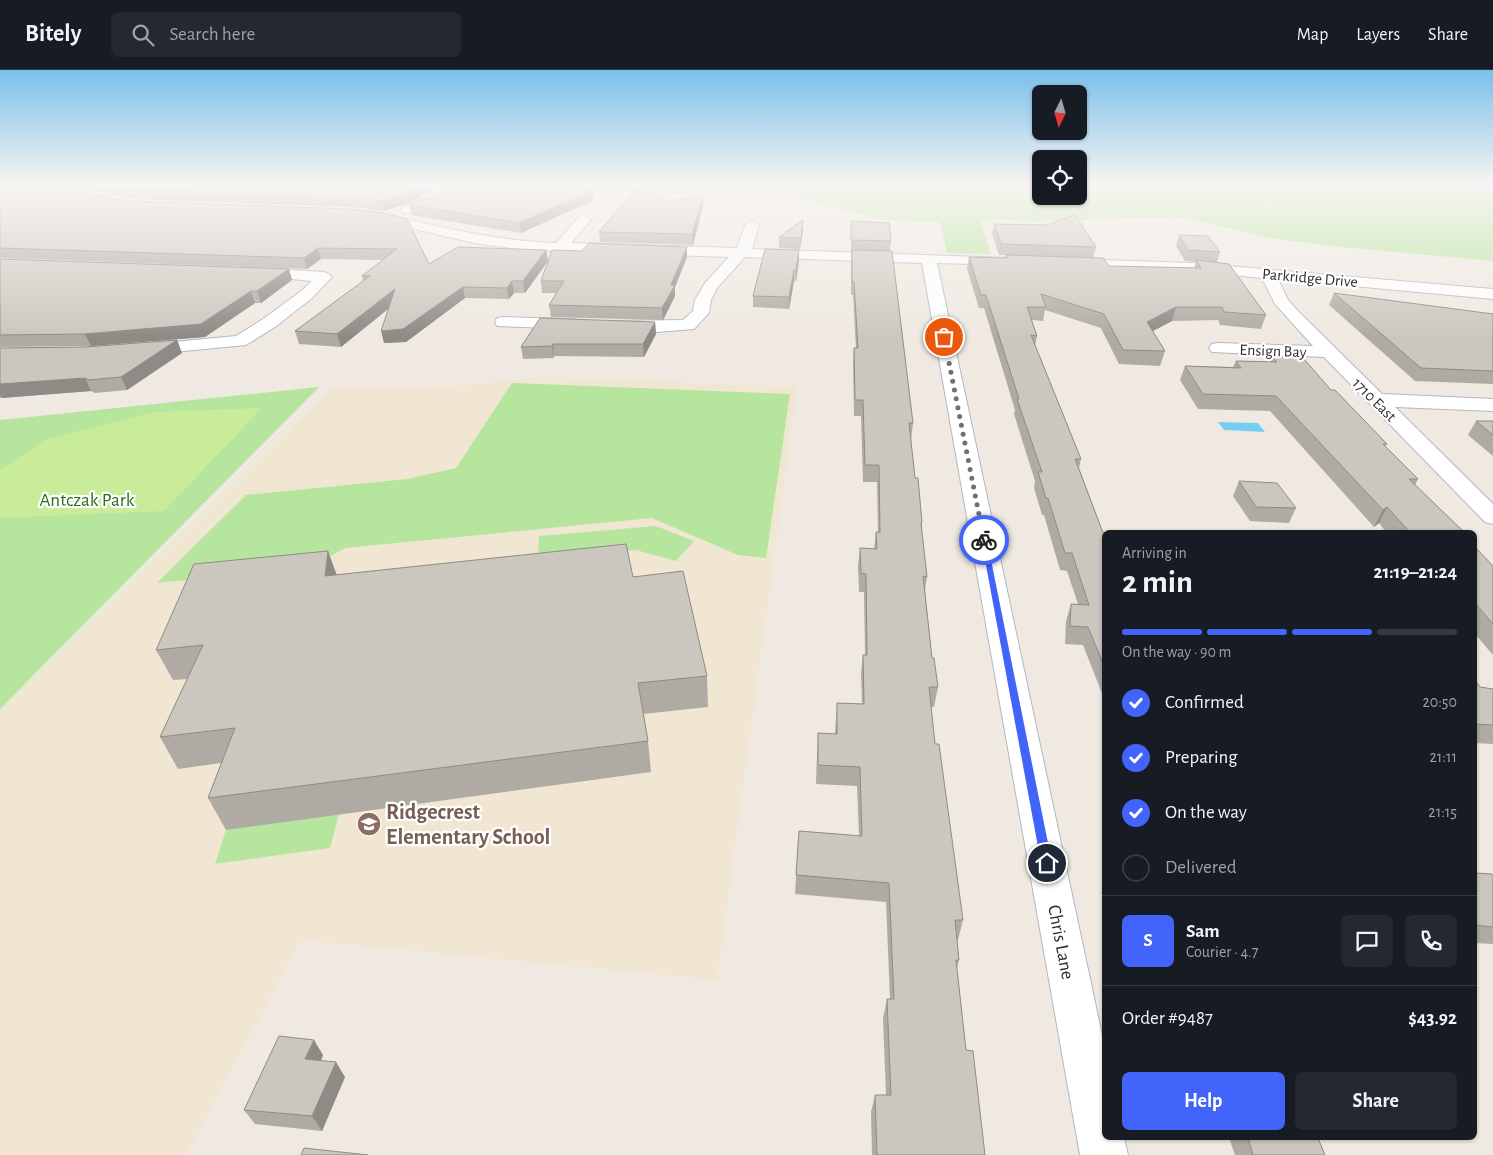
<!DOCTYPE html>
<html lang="en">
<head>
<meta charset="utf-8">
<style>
	:root { --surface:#171b24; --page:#242831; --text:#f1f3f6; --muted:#9ea1a6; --line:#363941; --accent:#4264fb }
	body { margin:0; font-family:"Alegreya Sans",sans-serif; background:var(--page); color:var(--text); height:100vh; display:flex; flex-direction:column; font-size:19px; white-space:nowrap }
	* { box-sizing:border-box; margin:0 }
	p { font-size:16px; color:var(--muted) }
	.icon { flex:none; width:28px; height:28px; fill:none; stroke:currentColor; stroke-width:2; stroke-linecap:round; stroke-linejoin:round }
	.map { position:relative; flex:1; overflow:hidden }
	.drawer { position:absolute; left:1102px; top:460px; width:375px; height:610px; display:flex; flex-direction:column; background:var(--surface); border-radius:8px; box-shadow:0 1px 4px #0004 }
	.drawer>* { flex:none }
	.needle { width:32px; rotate:185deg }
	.buttons { position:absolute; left:1032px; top:15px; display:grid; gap:10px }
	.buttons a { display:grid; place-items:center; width:55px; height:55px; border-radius:8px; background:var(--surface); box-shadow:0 1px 4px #0004; font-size:25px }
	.pin { position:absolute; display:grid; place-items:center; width:42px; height:42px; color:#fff; margin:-21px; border:2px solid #fff; border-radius:50%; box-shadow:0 1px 5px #0007 }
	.courier { position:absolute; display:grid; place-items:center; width:50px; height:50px; margin:-25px; border:4px solid #4264fb; border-radius:50%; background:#fff; color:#222; box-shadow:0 1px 6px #0007 }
	.headline em { font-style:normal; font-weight:700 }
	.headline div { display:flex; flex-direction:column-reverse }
	.headline { display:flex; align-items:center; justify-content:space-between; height:85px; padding:0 20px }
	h1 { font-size:32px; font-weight:700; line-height:38px }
	.bar { display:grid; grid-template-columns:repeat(4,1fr); gap:8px 5px; align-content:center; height:60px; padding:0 20px }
	.bar i { height:6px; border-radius:4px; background:var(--line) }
	.bar .current { background:var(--accent) }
	.bar p { grid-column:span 4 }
	.line { display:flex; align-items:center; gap:12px; padding:0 20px; border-top:1px solid var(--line) }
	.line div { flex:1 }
	.round { display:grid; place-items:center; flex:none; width:52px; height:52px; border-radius:8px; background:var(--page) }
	ol { padding:0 20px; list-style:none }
	li { display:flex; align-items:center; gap:15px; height:55px }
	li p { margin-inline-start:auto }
	li .icon { padding:5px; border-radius:50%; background:var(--accent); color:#fff; stroke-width:4 }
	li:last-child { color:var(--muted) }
	li i { width:28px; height:28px; border:2px solid var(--line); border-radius:50% }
	.action { display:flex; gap:10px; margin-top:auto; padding:10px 20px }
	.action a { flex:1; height:58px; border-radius:8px; background:var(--accent); color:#fff; font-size:20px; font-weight:700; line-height:58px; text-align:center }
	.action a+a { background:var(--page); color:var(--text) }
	header { display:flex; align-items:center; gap:30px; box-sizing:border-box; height:70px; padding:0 25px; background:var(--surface); border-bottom:1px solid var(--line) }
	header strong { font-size:24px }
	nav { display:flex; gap:28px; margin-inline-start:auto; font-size:18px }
	.search { width:350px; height:45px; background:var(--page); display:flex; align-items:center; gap:12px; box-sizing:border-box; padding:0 18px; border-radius:8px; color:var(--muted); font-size:19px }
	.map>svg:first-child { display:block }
	.education { fill:#f0e6d1 }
	.green { fill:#b6e59e }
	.pitch { fill:#c9ec9a }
	.water { fill:#75cff0 }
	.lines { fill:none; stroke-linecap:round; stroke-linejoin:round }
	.river { fill:#75cff0; fill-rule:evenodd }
	.street-casing { stroke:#b4b7c1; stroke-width:2 }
	.street { fill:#fff; fill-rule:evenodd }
	.wall { fill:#afaba4 }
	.shaded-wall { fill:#8e8b86 }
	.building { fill:#cbc7bf; stroke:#8e8b86 }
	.route { fill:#4264fb }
	.done { stroke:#726f6d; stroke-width:5; stroke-dasharray:0 9 }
	.labels { text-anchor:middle; stroke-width:4.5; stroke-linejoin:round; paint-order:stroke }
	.far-street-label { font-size:16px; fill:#2e2e2e; stroke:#fff }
	.park-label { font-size:19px; fill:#2c6e1b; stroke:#fff }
	.street-label { font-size:19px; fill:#2e2e2e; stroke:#fff }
	.near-education-label { font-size:22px; font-weight:bold; fill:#785e54; stroke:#fff; text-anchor:start }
</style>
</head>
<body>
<header>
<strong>Bitely</strong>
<div class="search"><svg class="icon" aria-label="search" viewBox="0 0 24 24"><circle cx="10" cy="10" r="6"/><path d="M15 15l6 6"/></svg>Search here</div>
<nav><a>Map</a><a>Layers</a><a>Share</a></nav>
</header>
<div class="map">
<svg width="1493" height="1085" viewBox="0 0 1493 1085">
	<rect width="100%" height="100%" fill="#efe9e1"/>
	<path class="education" d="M546,307L797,317L717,910L301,870L186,1085H0V638L334,317L457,316Z"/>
	<path class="green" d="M515,115H1041V126H1079V115H1493V191L1341,177L1271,168L1180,147L1032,151L989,149L981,152L991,184L947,183L940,152L889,150L794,128L516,118Z
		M512,313L790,324L766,488L738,485L652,448L345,478L309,498L157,513L246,425L407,409L456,398Z
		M319,317L0,639V350Z
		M656,456L694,471L676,491L636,480L538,487L539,466Z
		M339,744L330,778L215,794L226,760Z"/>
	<path class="pitch" d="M262,338L164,441L0,448V400L47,369L154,342Z"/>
	<path class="water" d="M1218,352L1258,353L1265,362L1224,360Z"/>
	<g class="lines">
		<path class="river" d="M1463,115H1493V125L1466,120Z"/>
		<g class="street-casing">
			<path id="street" d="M112,115H134L132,117L84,129L78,125L80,122Z
				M429,115H441L444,123C436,134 417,146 403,143L401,140L403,137L424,129L432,122Z
				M372,141C433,155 493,171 556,173L579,147L584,146L591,150L571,173L737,178L745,155L752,151L759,155L752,179L1010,188L1012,191L1010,194L1005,195L937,193L1105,979V1068H1124L1128,1085H1080L922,193L745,187L717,218L711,230L709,243L694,259L657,262L619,260L613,259L611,255L613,251L683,250L693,241L695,230L705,213L729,187L528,180L474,173L367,148L366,145L367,142Z
				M1071,189L1193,193L1493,219V229L1278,209L1288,230L1299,242L1382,324L1493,329V341L1395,337L1493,434V454L1485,452L1324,287L1212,282L1209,278L1212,274L1218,273L1313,276L1275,234L1262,208L1193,201L1066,196L1064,193L1066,190Z
				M254,198L324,202L329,204L332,207L312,228L275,257L246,275L143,285L137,284L134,280L137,276L143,275L236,266L263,249L300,222L312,211L249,205L247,202L249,199Z
				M503,247L573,249L579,250L581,254L579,258L573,259L497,256L495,252L497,248Z"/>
		</g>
		<use href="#street" class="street"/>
	</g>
	<path class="wall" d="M0,115L94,125L129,131L349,139L429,194L546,180L548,191L525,223H514L509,229L465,228L406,272L384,273L389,238L341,277L299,274L295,261L363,212L362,206L383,190L321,189L307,199L0,188Z
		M69,115H428L430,121L414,131L384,141L352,137L133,129Z
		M594,130L521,163L411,145L409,135Z
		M667,131L703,136L693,175L600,172L599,162Z
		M851,151L891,171L890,181L913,353L911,370L915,408L922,453L921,460L927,507L925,520L932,588L938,617L934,637H931L935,674L963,850L958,870H957L959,890L957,898L966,980L985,1085H872L871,1042L875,1025H886L883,948L887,929H890L886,832L795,824L799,761L859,766L857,716L816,714L817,683L818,663L835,664L837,633L862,634L861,604L863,585H865L864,522H859L858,496L860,478L874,479L876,462H878L877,412H863L861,346H854L853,293L854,278H856L853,225H851Z
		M994,154L1096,177L1093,187L1109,196L1194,198L1196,192L1185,191L1176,176L1179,165L1220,182L1217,192L1266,245L1261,259L1220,255L1218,250L1172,251L1153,261L1165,281L1160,296L1119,294L1101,258L1045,240L1043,251L1032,250L1037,266L1035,276L1081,389L1079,398L1105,468V631L1083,575L1065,574L1066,551L1071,534H1078L1067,501L1060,500L1044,445H1042L1034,418L1035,411L1014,344L1015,340L984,238H979L967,199L969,187L1005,188L1006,185H999L992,164Z
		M803,160L800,179L779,178V167Z
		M687,177V187L675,217V226L663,250L551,247L549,235L557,223H542L541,211L582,181Z
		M0,189L289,199L292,210L261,233H255L205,267L91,276L0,277Z
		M799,191L796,211H794L789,239L753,237V226Z
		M1334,223L1493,244V314L1415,311L1329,235Z
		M655,252L656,264L644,287L554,286V288L523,289L521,277Z
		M177,270L182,283L127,320L95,323L91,321L0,328V278L85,277Z
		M1272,287L1331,320L1387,374L1385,376L1418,409L1415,415L1464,462H1386L1379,453L1374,457L1270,341L1198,339L1180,310L1185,296L1233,297L1236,291L1270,292Z
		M1476,351H1493V386L1468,365Z
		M1239,411L1296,438L1289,453L1250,451L1233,426Z
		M1475,477L1493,496V585L1475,564Z
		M336,505L633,507L707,606L708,637L643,644L648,671L651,702L226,760L208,728L221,693L178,699L160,667L187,609L173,610L156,580Z
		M1475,610L1480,617L1493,619V674L1475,673Z
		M1475,803L1493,806V874L1475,873Z
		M323,985L321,991L345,1007L322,1061L255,1054L244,1040Z
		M1229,1068H1318L1325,1085H1235Z"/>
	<path class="shaded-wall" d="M423,115H428L430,121L414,131L384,141L382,131Z
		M593,120L594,130L521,163L519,153Z
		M703,126V136L693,175L692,164Z
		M803,150V160L800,179L801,168Z
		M687,177V187L675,217V226L663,250L662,238L671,215Z
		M318,178L321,189L307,199L304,188Z
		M546,180L548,191L525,223L523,211Z
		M799,180V191L796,211V200Z
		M289,199L292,210L261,233L257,221Z
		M794,200V211L789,239V227Z
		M512,211L514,223L509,229L507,218Z
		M463,217L465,228L406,272L384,273L381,261Z
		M395,219L398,231L341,277L337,264Z
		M251,221L255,233L205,267L91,276L85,264Z
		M1176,237L1172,251L1143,266L1147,252Z
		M655,252L656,264L644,287L643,274Z
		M177,270L182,283L127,320L121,307Z
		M553,274L554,286V288L552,276Z
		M85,308L91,321L2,328L0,325V314Z
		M1387,437L1379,453L1374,457L1383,440Z
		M328,481L339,511L325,506Z
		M314,970L323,985L315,1004L305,989Z
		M336,992L345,1007L322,1061L312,1046Z"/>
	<path class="building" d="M0,115H63L94,125L129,131L349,139L382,143L407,149L429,194L458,177L546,180L523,211H512L507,218L463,217L403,259L381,261L395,219L337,264L295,261L370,206H362L397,179L318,178L304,188L0,178Z
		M108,115H423L412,122L382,131L350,127L129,120Z
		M443,115H531L593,120L519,153L409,135L431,127Z
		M634,121L646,122L667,131L703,126L692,164L599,162Z
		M1075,145L1096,177L1001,174L994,154L1047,155Z
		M803,150L801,168L779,167Z
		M851,151L889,153L891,171L851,170Z
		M1179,165L1208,166L1220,182L1188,180Z
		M589,173L687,177L671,215H675L662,238L549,235L564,211H541L552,180L582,181Z
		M765,179L799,180L796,200H794L789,227L753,226Z
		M852,180L892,181L913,353H909L915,408H918L922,453H921L927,507L923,506L932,588H934L938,617H929L935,674H939L963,850H955L959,890H956L966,980L973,981L985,1085H877L875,1025H891L887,929H894L889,813L796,805L799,761L862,766L860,697L818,695V663L837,664V633L864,634L863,585H867L866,504L861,503L860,478L877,479L876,462H880L879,395H865L863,330H855L854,278H858L854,212H852Z
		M1006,185L1103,188L1109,196L1201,198L1196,190L1229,194L1266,245L1224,242L1222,237H1176L1147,252L1165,281L1123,280L1104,244L1041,224L1046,237H1027L1037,266L1031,265L1081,389H1075L1105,468V598L1088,557L1070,556L1071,534L1089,535L1072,483H1065L1048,428H1046L1038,402H1042L1017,329H1019L986,225H981L969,187L1007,188Z
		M0,189L289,199L257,221H251L201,254L85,264L0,265Z
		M1334,223L1493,244V301L1421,298Z
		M540,248L655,252L643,274H553L552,276L521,277Z
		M177,270L121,307L89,310L85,308L0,314V278L85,277Z
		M1272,287L1303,288L1331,320H1335L1387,374H1383L1418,409H1409L1464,462H1410L1387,437L1383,440L1276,326L1203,324L1185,296L1241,298L1236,291L1277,292Z
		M1476,351H1493V365Z
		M1239,411L1277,413L1296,438L1256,437Z
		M626,474L633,507L683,501L707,606L638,613L648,671L208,728L235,658L160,667L203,575L156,580L194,494L328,481L325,506Z
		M1475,477L1493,496V554L1475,533Z
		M1475,610L1480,617L1493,619V655L1475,654Z
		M1475,803L1492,804L1493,806V857L1475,855Z
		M279,966L314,970L305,989L336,992L312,1046L244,1040Z
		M1248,1068H1318L1325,1085H1253Z
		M304,1078L368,1085H301Z"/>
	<linearGradient id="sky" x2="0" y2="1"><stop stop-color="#7abfeb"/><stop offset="0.43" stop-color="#f8f5f2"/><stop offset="1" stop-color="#f8f5f2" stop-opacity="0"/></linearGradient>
	<rect width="1493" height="267" fill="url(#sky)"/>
	<path class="route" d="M981,468L987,470L1052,793L1047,797L1041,793Z"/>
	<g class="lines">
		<path class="done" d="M944,267L984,470"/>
	</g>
	<defs>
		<g id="school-disc" transform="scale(1.25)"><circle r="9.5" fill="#8d6e63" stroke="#fff"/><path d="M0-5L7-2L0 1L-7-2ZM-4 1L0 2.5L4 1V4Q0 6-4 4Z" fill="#fff"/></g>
	</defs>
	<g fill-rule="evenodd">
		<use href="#school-disc" x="369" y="754"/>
	</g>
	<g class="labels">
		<g class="far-street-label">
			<text transform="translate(1310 207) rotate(5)" y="6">Parkridge Drive</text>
			<text transform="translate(1273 280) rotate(2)" y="6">Ensign Bay</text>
			<text transform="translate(1375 329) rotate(45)" y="6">1710 East</text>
		</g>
		<g class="park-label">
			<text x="87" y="436">Antczak Park</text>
		</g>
		<g class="street-label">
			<text transform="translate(1062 872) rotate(79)" y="7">Chris Lane</text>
		</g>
		<g class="near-education-label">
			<text x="386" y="749">Ridgecrest<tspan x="386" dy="25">Elementary School</tspan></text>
		</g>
	</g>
</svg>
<div class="buttons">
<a><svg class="needle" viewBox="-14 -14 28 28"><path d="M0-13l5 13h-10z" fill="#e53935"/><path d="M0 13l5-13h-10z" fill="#9ea1a6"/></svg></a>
<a><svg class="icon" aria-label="locate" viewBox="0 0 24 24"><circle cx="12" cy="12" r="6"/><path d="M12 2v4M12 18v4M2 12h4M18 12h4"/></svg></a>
</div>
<div class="pin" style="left:944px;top:267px;background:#ea580c"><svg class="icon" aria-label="bag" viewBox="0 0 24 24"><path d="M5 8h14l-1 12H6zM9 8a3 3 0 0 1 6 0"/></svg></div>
<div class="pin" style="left:1047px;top:793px;background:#1f2937"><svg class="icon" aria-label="home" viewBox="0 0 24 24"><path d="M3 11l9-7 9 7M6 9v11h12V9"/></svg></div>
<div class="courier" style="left:984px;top:470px"><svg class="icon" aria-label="bike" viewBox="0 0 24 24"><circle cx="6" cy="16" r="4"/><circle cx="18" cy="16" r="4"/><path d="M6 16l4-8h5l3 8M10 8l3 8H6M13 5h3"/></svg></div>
<section class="drawer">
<div class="headline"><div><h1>2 min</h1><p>Arriving in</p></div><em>21:19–21:24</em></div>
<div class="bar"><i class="current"></i><i class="current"></i><i class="current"></i><i></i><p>On the way · 90 m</p></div>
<ol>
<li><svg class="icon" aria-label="check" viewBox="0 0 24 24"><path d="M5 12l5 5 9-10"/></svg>Confirmed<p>20:50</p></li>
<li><svg class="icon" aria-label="check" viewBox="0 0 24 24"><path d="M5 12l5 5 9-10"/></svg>Preparing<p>21:11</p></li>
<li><svg class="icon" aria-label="check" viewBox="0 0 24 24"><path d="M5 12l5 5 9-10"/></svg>On the way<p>21:15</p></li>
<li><i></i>Delivered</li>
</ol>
<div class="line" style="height:90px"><b class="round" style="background:var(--accent);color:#fff">S</b><div><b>Sam</b><p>Courier · 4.7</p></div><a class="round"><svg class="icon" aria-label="chat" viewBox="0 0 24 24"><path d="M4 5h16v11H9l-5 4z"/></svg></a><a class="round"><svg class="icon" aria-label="phone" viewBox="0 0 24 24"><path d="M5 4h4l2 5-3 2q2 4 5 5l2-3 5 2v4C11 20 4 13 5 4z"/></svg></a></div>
<div class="line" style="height:65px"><div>Order #9487</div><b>$43.92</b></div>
<div class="action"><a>Help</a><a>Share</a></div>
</section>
</div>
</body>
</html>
